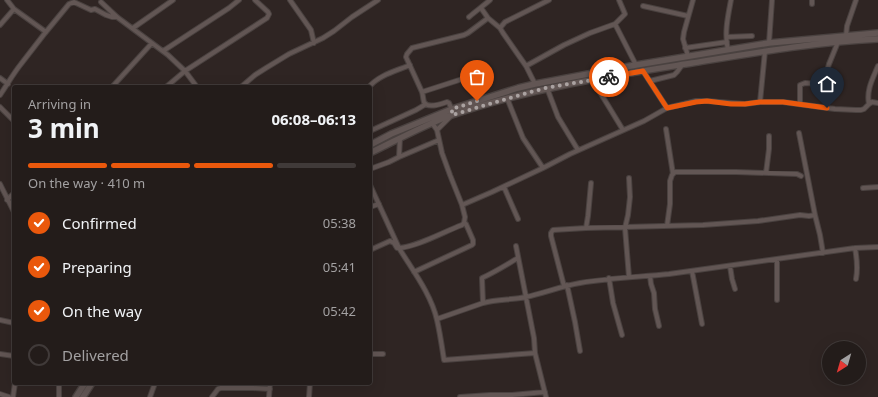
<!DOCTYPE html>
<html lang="en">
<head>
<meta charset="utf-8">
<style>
	:root { --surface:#231c1a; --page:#2f2927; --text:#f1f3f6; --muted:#a3a1a2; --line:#403a39; --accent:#ea580c }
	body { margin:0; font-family:"Noto Sans",sans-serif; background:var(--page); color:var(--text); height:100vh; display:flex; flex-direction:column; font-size:15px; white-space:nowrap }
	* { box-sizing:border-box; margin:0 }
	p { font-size:13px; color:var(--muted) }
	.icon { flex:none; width:22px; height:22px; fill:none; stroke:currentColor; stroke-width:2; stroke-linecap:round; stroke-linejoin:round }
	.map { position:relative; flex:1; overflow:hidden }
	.drawer { position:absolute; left:12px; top:85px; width:360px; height:300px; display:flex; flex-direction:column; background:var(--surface); border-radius:4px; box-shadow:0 4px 16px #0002,0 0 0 1px var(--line) }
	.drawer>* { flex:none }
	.needle { width:26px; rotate:217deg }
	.tools { position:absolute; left:822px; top:341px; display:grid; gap:8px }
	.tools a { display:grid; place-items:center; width:44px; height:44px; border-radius:50%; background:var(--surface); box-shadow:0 4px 16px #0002,0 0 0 1px var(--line); font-size:20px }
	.pin { position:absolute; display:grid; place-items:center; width:34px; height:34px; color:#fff; margin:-41px -17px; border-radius:50% 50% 50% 0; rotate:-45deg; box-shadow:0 0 4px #0007 }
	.pin .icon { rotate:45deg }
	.courier { position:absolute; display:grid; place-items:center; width:40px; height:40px; margin:-20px; border:3px solid #ea580c; border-radius:50%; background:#fff; color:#222; box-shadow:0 1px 5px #0007 }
	.head em { font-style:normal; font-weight:700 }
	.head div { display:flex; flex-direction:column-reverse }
	.head { display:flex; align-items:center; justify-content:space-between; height:68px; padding:0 16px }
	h1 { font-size:26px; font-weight:700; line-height:30px }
	.bar { display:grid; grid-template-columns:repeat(4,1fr); gap:6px 4px; align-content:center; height:48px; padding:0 16px }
	.bar i { height:5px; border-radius:3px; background:var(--line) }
	.bar .on { background:var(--accent) }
	.bar p { grid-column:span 4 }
	ol { padding:0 16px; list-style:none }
	li { display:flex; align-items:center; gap:12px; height:44px }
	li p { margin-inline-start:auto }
	li .icon { padding:4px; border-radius:50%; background:var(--accent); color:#fff; stroke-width:4 }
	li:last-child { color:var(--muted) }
	li i { width:22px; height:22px; border:2px solid var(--line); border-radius:50% }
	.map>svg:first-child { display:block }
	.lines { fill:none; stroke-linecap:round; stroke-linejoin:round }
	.minor-casing { stroke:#4a4240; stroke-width:6 }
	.secondary-casing { stroke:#4a4240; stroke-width:8 }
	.minor { stroke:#625654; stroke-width:4 }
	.secondary { stroke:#625654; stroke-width:5.5 }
	.done { stroke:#aaa2a1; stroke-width:4; stroke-dasharray:0 7.2 }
	.route { stroke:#ea580c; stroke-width:5 }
</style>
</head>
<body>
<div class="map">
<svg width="878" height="397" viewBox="0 0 878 397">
	<rect width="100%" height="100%" fill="#2f2523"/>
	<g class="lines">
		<g class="minor-casing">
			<path id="minor" d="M7,0L14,9L46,32
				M290,0L311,30L314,43
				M549,0L505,22L500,28L503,33L526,66L564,45L590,33L615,24L625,14L619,0
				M101,2L117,17L168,55L185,71L197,87
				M812,4V0
				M643,6L688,16
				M481,8L488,18L500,28
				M469,17C476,11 483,6 490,0
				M615,24L636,65
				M0,25L14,9
				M133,28L173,0
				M846,36L847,26L856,0
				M727,37L752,36
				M769,43L772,0
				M685,48L727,42
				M728,50C724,33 728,16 731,0
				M163,51L229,8L239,0
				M688,56L683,39L684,32L693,0
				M526,66L535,84
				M643,71L667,108
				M484,72L422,92L406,57L407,54L412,48L464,35L468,33L488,18
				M0,78L8,84
				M594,79L598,89L623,130
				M650,81L674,75L677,72L682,65
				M112,87L152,43
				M166,87L185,71L267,18L269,14L268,12L255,0
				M241,87L255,75L266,68L289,54L323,38L334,31L352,17L378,0
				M369,87C379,75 396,71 410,65
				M547,88L558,117L578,150
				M422,92C423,95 423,99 424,102C427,109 441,104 447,102L449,103L452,110
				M0,95C7,85 13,74 21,64C36,44 52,24 69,4L74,2L91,10L95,9L106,15L112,17H117
				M507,98L523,138L543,168
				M760,102L765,51
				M800,104V85L805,83L820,84L824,81L829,64L838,42
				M869,104C866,90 873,78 878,66
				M0,107L14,121
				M432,123L437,130L442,153L450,175L462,205L465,217L464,223L462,225C443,232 419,246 399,248C413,271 431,294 437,320C440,333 442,347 444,360L535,353
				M666,129L673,174
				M437,130L451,116
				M370,131L416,110L426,104
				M799,133L815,215L820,235L823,253
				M399,157L439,140
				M370,169L389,162L399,157L400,138
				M766,173L769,149V136
				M0,184L14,212
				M370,185L399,248H397L394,243L390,241L370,250
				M504,187L518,219
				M863,188L878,187
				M7,200L14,193
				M462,205L492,192L543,168L570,154L644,121L667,108L696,101H707L731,103L745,104L760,102H783L835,109L856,110H861L864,109L869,104L872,102L878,103
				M370,207L379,204
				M667,226L670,204V181L672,175L675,172H736L797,174L801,176
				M586,228L588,216L591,183
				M516,246L534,338L535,353L546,397
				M855,248C857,259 858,269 856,279
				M730,266L732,279L735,289
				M692,271L702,324
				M414,272L472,245L473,244V240L466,224L464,223
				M650,276L651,284L654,293L655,309L659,326
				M629,277L625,228L628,215L630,197L629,178
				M609,278L613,303L622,335
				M567,285L575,322L580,351
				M564,286L551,236V233L553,230L586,228L703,225L758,221L800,215L809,216L815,215
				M777,300V260
				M483,303L482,278C495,272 506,265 518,258
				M437,319L483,303C497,299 512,300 526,297C544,293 562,286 580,283C610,278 640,277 669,274L855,248L878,247
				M0,320L14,323
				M0,354L14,356
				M370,354H383
				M0,394L9,397
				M13,397L15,383
				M59,397V383
				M150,397L155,383
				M212,397L218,389L221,388H253L270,389
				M269,397L270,383
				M309,397L310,383
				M460,397L490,395H512L545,392"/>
		</g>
		<g class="secondary-casing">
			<path id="secondary" d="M370,145L391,134L452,109L518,88L535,84L636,65L769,43L878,33
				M370,153C397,140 424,125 452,115C530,88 611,76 692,63C753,53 816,42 878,39
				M76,397L85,383
				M83,397L92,383"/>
		</g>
		<use href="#minor" class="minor"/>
		<use href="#secondary" class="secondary"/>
	</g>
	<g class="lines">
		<path class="done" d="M477,101L452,109V115L520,95L546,88L609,77"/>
		<path class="route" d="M609,77L643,71L667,108L696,102L707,101L731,104H745L760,102H783L827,108"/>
	</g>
</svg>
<div class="tools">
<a><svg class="needle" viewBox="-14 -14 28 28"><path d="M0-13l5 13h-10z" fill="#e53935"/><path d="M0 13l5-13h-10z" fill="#a3a1a2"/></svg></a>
</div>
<div class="pin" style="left:477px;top:101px;background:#ea580c"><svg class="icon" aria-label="bag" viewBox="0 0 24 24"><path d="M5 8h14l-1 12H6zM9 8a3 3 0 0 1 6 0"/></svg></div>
<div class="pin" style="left:827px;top:108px;background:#1f2937"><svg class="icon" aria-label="home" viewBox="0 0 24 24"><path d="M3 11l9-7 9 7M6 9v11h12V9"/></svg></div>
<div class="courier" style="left:609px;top:77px"><svg class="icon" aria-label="bike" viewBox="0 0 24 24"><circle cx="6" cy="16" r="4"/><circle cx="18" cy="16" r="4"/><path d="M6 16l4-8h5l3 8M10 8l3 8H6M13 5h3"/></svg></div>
<section class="drawer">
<div class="head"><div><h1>3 min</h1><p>Arriving in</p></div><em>06:08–06:13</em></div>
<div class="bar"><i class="on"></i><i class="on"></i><i class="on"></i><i></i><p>On the way · 410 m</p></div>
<ol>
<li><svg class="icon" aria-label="check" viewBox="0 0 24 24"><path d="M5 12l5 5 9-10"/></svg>Confirmed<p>05:38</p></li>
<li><svg class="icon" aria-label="check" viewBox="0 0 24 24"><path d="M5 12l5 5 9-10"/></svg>Preparing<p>05:41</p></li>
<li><svg class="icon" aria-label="check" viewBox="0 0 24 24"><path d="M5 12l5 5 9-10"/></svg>On the way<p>05:42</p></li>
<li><i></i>Delivered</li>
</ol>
</section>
</div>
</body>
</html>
